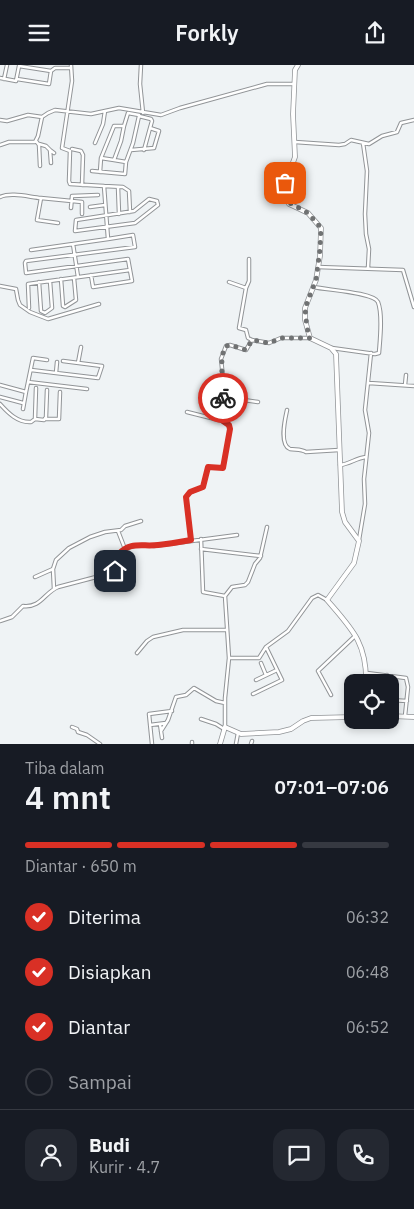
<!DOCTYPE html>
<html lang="id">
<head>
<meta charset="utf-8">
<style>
	:root { --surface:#171b24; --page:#242831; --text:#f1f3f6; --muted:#9ea1a6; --line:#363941; --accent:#d93025 }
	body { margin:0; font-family:"IBM Plex Sans",sans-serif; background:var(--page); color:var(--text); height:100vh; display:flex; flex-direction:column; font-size:19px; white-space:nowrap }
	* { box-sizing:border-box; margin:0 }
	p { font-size:16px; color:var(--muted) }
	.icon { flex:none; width:28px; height:28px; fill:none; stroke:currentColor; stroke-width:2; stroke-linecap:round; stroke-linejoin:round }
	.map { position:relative; height:679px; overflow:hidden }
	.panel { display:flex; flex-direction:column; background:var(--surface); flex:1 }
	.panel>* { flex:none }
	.fabs { position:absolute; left:344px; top:609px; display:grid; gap:10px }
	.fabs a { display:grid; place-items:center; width:55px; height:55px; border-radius:10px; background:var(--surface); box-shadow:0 2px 8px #0003; font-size:25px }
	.pin { position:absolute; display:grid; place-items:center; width:42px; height:42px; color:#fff; margin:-21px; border-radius:10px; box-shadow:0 2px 8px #0006 }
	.courier { position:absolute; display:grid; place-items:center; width:50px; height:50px; margin:-25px; border:4px solid #d93025; border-radius:50%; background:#fff; color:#222; box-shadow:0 1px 6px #0007 }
	.headline em { font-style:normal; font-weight:600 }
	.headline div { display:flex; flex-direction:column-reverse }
	.headline { display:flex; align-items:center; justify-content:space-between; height:85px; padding:0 25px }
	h1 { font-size:32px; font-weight:600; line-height:38px }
	.bar { display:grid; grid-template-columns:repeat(4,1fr); gap:8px 5px; align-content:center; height:60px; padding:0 25px }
	.bar i { height:6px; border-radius:4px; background:var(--line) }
	.bar .on { background:var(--accent) }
	.bar p { grid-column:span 4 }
	.line { display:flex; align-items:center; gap:12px; padding:0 25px; border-top:1px solid var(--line) }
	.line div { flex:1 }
	.round { display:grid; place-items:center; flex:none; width:52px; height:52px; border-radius:15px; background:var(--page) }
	ol { padding:0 25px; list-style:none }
	li { display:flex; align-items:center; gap:15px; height:55px }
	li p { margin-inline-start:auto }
	li .icon { padding:5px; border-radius:50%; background:var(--accent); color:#fff; stroke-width:4 }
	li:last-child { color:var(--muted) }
	li i { width:28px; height:28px; border:2px solid var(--line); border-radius:50% }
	header { display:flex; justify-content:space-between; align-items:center; height:65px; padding:0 25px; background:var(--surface); font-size:22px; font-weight:600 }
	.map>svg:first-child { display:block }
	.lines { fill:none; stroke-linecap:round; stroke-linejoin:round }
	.street-casing { stroke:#919497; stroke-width:4.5 }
	.secondary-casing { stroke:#919497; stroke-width:5.5 }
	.street { stroke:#fff; stroke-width:2.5 }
	.secondary { stroke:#fff; stroke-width:4 }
	.done { stroke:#707273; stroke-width:5; stroke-dasharray:0 9 }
	.route { stroke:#d93025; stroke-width:6 }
</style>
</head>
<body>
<header><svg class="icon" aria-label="menu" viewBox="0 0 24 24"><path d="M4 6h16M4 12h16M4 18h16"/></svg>Forkly<svg class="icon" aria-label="share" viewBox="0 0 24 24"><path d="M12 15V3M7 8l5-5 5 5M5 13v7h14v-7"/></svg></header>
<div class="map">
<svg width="414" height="679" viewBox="0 0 414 679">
	<rect width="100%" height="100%" fill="#eff3f5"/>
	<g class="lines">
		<g class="street-casing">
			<path id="street" d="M141,0L140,19L143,48
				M19,1L51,6L55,3H71
				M0,13L16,16L19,1
				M4,14L7,0
				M17,14L49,19L51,6
				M0,55L7,56L28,50L42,52
				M36,76L39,80L40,101
				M295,77L339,80L345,79L351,75L369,79L382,71L397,67L401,58L414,55
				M95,78L103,59L105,46
				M363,78L367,106L365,149L366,169L369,184L368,203
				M39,79L46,81L50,85L51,98
				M0,80L9,77H35L38,71L42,52L48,48L55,45L91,49L119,43L161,50L180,43L267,19H294
				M72,84L81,86L83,90L82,120
				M50,85L54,88
				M144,85L150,63
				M101,93L114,95L121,76L124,61
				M114,95L126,97
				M92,106L125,109L126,97L133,78L139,51L151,54L152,56L150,63L159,66L154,83L131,85
				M100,107L101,93L114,61H124L128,48L139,50
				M104,121L123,122L129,126L130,147
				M118,122L119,149
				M0,132C11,127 29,132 41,133L37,155L58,158
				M41,133L82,137V149
				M149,134L157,136L158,140L135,158L75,166L76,155L134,146Z
				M90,142L105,140
				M71,143L72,131L98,130
				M73,179L78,212
				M31,185L108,174L104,121L70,119L69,116L70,86L62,83L72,16L71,0
				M249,194V216L246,223L239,263L246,265L248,273L252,275
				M318,202L403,205L414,242
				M91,210L93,222L132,216L128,194L26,208L25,198L26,196L135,182L133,170L108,174
				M61,214L63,241L65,242L76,235L74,213
				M39,217L41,246L45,248L52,243L50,216
				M229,217L246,223
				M0,221L16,224L18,235L20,240L30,247L48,254L99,239
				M314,222C325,225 373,227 378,237C383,250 380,274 379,288L375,289L332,283
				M29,243L28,219L130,205
				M78,298L81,282
				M31,305L56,308L57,297
				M56,308L98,313L102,301L63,296
				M28,317L87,324
				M369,318L414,321
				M0,320L26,327L23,344
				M405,320L406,310
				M26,327L33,293L47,295
				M0,332L23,338
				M223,332L258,337
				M0,339C8,348 18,358 31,357L35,354L44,355L46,352L47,325
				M287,345C285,354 279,380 290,384C296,385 301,384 306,387L339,385
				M187,347L223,356L229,361L230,364L223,403L208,402L203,422L191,427L186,432L191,475
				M35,354L36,323
				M45,354H59L60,327
				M223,356L224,322L221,294L226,281L230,280L246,285L252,275L269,278L281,273H310
				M340,400C350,399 356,393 366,392
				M118,466L125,484
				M201,474L203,527L225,531
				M359,475L365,439L364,414L369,368L365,345L371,288
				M201,484L261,491
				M35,512L53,504
				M54,524L53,504L56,495L69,483L90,472L105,467L121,465L125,461L141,456
				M0,556L12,552L23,541C41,543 44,528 58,522L119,506L121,502L119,489C129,479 141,479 154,481L237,470
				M137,588L147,576L153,572L183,565H226
				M229,593H259L266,582L288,566L312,533L318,530L327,535
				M261,598L266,610
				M367,608L406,613L408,622L405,651
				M256,615L277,605
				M386,618L387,610
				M253,629L282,615L266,582
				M331,630L318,606L355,571
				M390,635L407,636
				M201,654L216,659L224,664
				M160,659L162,673
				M150,660L166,658
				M72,662L77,664L78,667L87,670L100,679
				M225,662V633L229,593L225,531L232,522L245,520L248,517L255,499L260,493L267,462
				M161,666L168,655L176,632L186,630L194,623L216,636L225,638
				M152,679L149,649L172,646
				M192,679V677
				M236,679L238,668
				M251,679L252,676"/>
		</g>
		<g class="secondary-casing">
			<path id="secondary" d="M298,0L295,5L293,49L295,92L285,119L287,133L289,139L308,148L321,163L320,191L316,215L305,243V255L310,273L331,283L336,289L342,447L345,457L359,476L354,498L327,535C352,564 367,578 366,618
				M390,651L414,652
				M220,679L225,662L241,669L279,667L291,664L303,656L311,653L352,652"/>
		</g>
		<use href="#street" class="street"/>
		<use href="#secondary" class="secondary"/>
	</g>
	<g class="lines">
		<path class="done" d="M223,333C224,318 218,293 226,281L230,280L246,285L252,275L269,278L281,273H310L307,263L305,243L316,215L320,184L321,163L308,148L288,137L285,118"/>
		<path class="route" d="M115,506L120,504L119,489C130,476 143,482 158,480C169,479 180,477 191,475L186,432L190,427L203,422L208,402L223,403L230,364L229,360L223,356V333"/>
	</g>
</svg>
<div class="fabs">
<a><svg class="icon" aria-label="locate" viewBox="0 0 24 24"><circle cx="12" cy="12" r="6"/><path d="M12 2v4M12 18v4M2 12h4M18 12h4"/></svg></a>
</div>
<div class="pin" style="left:285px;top:118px;background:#ea580c"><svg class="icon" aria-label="bag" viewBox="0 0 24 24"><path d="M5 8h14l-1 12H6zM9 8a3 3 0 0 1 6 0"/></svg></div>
<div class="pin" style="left:115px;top:506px;background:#1f2937"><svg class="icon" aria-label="home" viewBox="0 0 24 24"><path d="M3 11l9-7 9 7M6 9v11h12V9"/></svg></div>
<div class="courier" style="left:223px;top:333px"><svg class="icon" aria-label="bike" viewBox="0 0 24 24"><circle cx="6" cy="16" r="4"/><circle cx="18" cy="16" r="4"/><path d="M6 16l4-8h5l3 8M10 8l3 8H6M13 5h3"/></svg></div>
</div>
<section class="panel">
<div class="headline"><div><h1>4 mnt</h1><p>Tiba dalam</p></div><em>07:01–07:06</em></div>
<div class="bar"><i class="on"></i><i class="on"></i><i class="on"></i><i></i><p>Diantar · 650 m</p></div>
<ol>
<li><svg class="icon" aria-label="check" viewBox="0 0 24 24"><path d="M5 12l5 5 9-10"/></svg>Diterima<p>06:32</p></li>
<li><svg class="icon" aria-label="check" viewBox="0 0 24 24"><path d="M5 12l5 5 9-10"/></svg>Disiapkan<p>06:48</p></li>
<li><svg class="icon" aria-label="check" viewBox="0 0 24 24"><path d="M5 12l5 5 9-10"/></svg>Diantar<p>06:52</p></li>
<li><i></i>Sampai</li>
</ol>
<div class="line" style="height:90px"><a class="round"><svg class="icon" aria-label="person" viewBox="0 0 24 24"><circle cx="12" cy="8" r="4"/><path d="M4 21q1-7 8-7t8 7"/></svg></a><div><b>Budi</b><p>Kurir · 4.7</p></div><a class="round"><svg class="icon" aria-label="chat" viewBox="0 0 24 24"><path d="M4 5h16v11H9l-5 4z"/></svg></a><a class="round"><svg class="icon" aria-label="phone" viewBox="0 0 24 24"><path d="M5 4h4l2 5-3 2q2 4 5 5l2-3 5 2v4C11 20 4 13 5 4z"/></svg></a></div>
</section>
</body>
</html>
